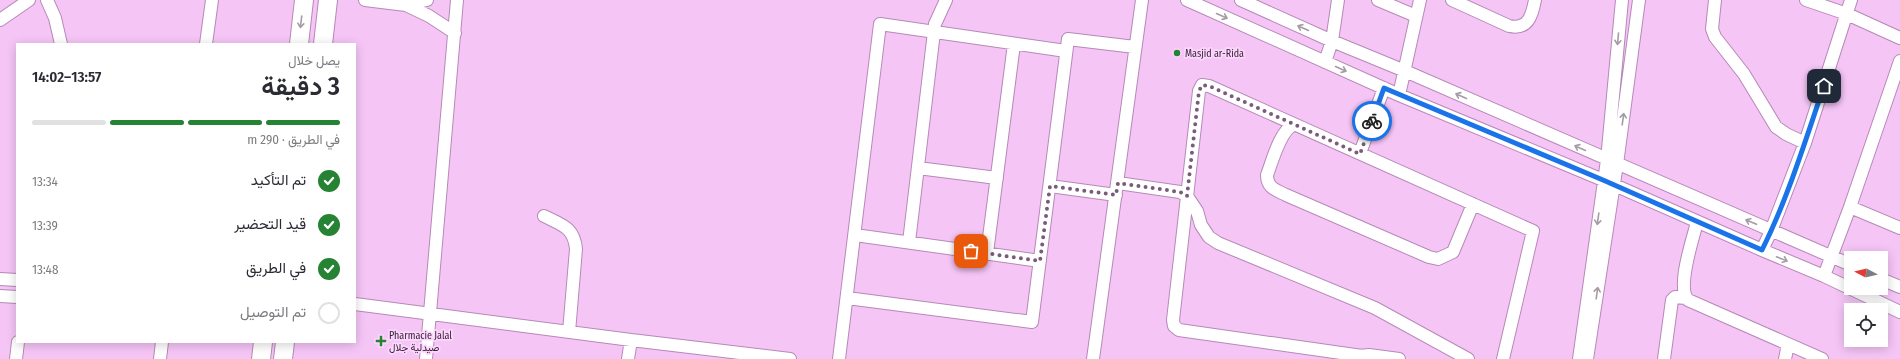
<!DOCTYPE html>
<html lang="ar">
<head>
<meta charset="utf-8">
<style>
	:root { --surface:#fff; --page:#f2f2f3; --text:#2b2b33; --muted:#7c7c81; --line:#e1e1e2; --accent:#278334 }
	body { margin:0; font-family:"Fira Sans Condensed",Vazirmatn,sans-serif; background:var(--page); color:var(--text); direction:rtl; height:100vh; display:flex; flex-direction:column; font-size:15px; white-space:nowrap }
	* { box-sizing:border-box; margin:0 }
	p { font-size:13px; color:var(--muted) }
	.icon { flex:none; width:22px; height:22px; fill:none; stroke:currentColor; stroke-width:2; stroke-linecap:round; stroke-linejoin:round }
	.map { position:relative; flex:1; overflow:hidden; direction:ltr }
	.side { position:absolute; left:16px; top:43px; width:340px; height:300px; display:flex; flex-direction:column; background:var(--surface); border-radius:0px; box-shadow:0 2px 10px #0003; direction:rtl }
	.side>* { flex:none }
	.needle { width:26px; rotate:277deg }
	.buttons { position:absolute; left:1844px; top:251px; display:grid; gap:8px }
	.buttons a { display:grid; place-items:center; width:44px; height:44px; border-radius:0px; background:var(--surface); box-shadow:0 2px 10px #0003; font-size:20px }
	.pin { position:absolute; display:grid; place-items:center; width:34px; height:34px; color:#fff; margin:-17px; border-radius:8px; box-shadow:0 2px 6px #0006 }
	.courier { position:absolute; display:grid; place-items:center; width:40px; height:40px; margin:-20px; border:3px solid #1a73e8; border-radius:50%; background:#fff; color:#222; box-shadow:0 1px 5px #0007 }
	.overview em { font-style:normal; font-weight:600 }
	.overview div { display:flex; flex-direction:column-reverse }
	.overview { display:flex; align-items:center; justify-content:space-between; height:68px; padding:0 16px }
	h1 { font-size:26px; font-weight:600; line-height:30px }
	.bar { display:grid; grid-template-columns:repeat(4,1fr); gap:6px 4px; align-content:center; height:48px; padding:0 16px }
	.bar i { height:5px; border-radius:3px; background:var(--line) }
	.bar .active { background:var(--accent) }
	.bar p { grid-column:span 4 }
	ol { padding:0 16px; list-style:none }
	li { display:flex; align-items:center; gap:12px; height:44px }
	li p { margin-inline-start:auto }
	li .icon { padding:4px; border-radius:50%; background:var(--accent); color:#fff; stroke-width:4 }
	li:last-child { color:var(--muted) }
	li i { width:22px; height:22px; border:2px solid var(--line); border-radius:50% }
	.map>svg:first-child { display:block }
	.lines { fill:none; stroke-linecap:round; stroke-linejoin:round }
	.minor-casing { stroke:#b689b7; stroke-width:14 }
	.primary-casing { stroke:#b689b7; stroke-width:20 }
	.minor { stroke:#fff; stroke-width:12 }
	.primary { stroke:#fff; stroke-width:18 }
	.oneway { stroke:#a59ca5 }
	.done { stroke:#7a5c7a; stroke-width:4; stroke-dasharray:0 7.2 }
	.route { stroke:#1a73e8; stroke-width:5 }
	.poi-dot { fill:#278334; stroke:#fdd6fe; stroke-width:1.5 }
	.labels { text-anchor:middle; stroke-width:3.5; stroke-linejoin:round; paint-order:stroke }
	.poi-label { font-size:10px; fill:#372437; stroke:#fdd6fe; text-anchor:start }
</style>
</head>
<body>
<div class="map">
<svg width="1900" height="359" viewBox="0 0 1900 359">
	<rect width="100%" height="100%" fill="#f5c5f6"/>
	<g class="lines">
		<g class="minor-casing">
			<path id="minor" d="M47,0L55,18L61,44
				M365,0L406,5L429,16L455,33
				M1187,0L1399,95L1603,180L1762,250L1824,276L1900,312
				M1241,0L1332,41L1405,71L1851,265
				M1378,0L1416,16
				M1452,0L1509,26C1528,30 1532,16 1535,0
				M1715,0L1712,29L1715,37L1744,74L1776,127L1786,134L1805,143
				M1806,0L1847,14L1900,38
				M406,5L427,0
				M0,20L29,0
				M206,44L212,0
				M1325,62L1332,41L1338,0
				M1399,95L1420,0
				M1293,125C1280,131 1272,162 1267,175C1267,188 1276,190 1286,195L1429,257L1438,259L1453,252L1473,204
				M1360,153L1384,88
				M918,168L997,178
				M1118,183L1180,192L1187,196L1197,211L1201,225L1209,237L1218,243L1375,308L1468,359
				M1050,186L1116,195
				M1850,207L1900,228
				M544,216C562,225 574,227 576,249L569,332
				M1697,222C1693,239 1676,287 1688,300L1822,359
				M855,235L1040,261
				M909,242L934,32L935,24L946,0
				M1762,250L1771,231L1805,143L1851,0
				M987,253L1014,44
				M1824,276L1850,207L1900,61
				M0,279L17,280
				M1881,279L1900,287
				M0,296L17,297
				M847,298L1032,322L1068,39L1135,47
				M355,304L631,340L790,359
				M1362,356L1179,330L1174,326L1173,320L1199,91L1202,85L1209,86L1533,231L1503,359
				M16,359L18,342
				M160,359L162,342
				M426,359L457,0
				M628,359L631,340
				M839,359L880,24L1066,51
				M1093,359L1142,0
				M1359,359L1360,356L1369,355L1399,359
				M1579,359L1607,160L1622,0
				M1587,359L1617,164L1639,0
				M1664,359L1672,300L1675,297L1686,298
				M1785,359L1788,344"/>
		</g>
		<g class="primary-casing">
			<path id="primary" d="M299,44L304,0
				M323,44L328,0
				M261,359L263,342
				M283,359L285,342"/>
		</g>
		<use href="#minor" class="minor"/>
		<use href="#primary" class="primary"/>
	</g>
	<defs><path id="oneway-shaft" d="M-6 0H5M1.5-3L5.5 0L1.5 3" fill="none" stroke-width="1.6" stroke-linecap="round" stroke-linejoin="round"/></defs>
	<g class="oneway">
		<use href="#oneway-shaft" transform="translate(1222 16) rotate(24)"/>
		<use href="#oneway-shaft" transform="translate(301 22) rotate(97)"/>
		<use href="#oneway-shaft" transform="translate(1303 28) rotate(-156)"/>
		<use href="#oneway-shaft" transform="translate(1618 39) rotate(95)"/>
		<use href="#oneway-shaft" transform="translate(1341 69) rotate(24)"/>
		<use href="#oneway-shaft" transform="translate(1461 96) rotate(-156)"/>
		<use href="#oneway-shaft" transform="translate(1623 119) rotate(-82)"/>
		<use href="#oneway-shaft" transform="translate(1580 148) rotate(-156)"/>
		<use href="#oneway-shaft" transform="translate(1598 219) rotate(98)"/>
		<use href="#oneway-shaft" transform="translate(1751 222) rotate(-157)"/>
		<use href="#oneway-shaft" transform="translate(1782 259) rotate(22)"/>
		<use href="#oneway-shaft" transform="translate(1597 293) rotate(-82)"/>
	</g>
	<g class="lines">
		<path class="done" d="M971,251L1040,261L1050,186L1116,195L1118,183L1180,192L1187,196L1199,91L1202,85L1209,86L1360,154L1372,121"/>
		<path class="route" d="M1372,121L1384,88L1603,180L1762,250C1788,198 1805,141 1824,86"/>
	</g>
	<g class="poi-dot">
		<circle cx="1177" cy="53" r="4"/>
		<path d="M379 335h4v4h4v4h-4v4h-4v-4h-4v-4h4z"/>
	</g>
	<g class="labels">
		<g class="poi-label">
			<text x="1185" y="57">Masjid ar-Rida</text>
			<text x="389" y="339">Pharmacie Jalal<tspan x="389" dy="12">صيدلية جلال</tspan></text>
		</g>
	</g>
</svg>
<div class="buttons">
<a><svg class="needle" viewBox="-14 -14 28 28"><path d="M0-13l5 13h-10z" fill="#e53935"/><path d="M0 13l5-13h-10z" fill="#7c7c81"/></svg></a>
<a><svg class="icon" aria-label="locate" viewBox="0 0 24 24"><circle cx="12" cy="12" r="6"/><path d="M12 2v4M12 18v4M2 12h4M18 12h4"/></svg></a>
</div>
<div class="pin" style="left:971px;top:251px;background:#ea580c"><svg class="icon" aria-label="bag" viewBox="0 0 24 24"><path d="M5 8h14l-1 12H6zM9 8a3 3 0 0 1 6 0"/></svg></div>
<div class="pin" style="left:1824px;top:86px;background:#1f2937"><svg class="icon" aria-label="home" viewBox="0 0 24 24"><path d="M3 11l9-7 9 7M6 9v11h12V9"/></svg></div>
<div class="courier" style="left:1372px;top:121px"><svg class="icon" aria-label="bike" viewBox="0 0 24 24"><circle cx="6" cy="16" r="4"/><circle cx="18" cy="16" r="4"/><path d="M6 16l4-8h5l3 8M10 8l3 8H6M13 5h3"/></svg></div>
<section class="side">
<div class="overview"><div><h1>3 دقيقة</h1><p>يصل خلال</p></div><em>13:57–14:02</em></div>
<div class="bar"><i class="active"></i><i class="active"></i><i class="active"></i><i></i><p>في الطريق · 290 m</p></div>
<ol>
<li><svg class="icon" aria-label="check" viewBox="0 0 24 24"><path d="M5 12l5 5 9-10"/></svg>تم التأكيد<p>13:34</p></li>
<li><svg class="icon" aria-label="check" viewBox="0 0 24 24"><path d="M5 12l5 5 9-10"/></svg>قيد التحضير<p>13:39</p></li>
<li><svg class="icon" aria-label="check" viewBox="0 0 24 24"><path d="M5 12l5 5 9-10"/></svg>في الطريق<p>13:48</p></li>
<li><i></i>تم التوصيل</li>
</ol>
</section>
</div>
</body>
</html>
